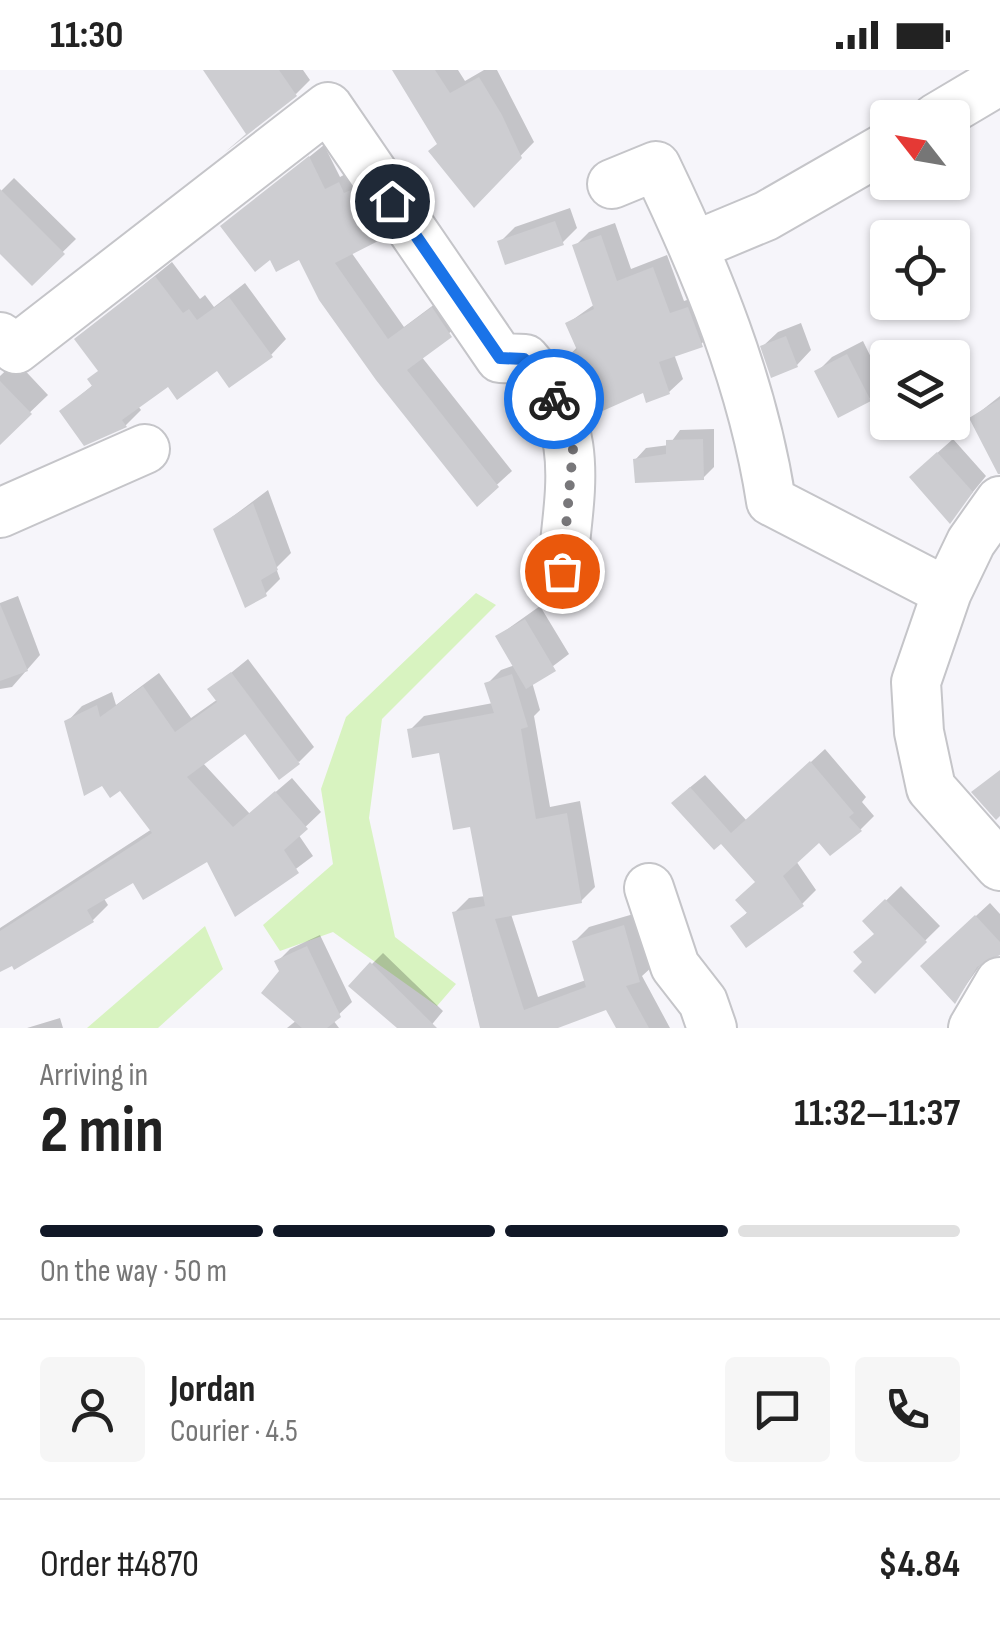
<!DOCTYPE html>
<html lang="en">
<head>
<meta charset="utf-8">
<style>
	:root { --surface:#fff; --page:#f6f6f6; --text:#222; --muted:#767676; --line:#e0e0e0; --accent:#111827 }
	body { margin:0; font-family:"Sofia Sans Condensed",sans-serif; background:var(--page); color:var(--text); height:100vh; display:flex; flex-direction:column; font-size:38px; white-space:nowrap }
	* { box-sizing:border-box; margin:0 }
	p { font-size:32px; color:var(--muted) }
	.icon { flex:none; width:55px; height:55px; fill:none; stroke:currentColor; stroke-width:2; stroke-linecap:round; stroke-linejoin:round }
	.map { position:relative; height:958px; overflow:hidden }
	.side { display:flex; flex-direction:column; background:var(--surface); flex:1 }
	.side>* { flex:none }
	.needle { width:65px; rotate:301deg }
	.buttons { position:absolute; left:870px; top:30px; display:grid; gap:20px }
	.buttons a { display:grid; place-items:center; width:100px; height:100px; border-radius:10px; background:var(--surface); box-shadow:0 2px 8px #0004; font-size:50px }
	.pin { position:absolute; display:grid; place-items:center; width:85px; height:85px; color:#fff; margin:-42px; border:5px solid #fff; border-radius:50%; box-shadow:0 2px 10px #0007 }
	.courier { position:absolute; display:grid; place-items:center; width:100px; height:100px; margin:-50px; border:8px solid #1a73e8; border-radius:50%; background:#fff; color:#222; box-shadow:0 2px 12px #0007 }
	.headline em { font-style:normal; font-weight:700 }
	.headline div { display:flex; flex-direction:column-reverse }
	.headline { display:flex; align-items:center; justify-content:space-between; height:170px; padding:0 40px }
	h1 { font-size:65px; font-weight:700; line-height:75px }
	.bar { display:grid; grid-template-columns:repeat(4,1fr); gap:15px 10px; align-content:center; height:120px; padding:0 40px }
	.bar i { height:12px; border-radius:8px; background:var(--line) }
	.bar .active { background:var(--accent) }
	.bar p { grid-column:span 4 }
	.line { display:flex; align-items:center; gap:25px; padding:0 40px; border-top:2px solid var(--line) }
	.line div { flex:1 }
	.round { display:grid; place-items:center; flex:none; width:105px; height:105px; border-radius:10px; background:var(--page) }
	.status { display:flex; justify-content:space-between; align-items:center; height:70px; padding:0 50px; background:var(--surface); direction:ltr }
	.status svg { height:28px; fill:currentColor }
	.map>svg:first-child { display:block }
	.green { fill:#d8f3c0 }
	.shadow { fill:#0003 }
	.building { fill:#cdcdd1 }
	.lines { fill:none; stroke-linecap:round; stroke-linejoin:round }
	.minor-casing { stroke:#c5c5c9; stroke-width:52 }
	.minor { stroke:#fff; stroke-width:48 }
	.done { stroke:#78777a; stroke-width:10; stroke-dasharray:0 18 }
	.route { stroke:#1a73e8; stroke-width:12 }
</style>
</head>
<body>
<div class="status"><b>11:30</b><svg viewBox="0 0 49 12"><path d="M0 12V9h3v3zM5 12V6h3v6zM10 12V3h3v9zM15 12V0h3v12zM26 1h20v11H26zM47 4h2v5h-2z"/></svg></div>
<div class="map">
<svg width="1000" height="958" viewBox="0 0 1000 958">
	<rect width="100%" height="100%" fill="#f6f5fa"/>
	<path class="green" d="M476,523L496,535L382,649L369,748L395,867L456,914L437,936L333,862L280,881L263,855L333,794L321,719L346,647Z
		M205,856L223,899L158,958H87Z"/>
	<path class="shadow" d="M206,0H303L310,10L296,24Z
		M395,0H458L465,11L484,0H497L534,72L474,134Z
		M324,75L340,107L353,100L397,152L383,166L351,182L404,257L447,225L464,251L421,286L512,401L477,433L300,187H271L223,156Z
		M14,108L76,169L32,212L0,180V122Z
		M570,138L577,158L562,173L500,172L515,157Z
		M615,153L631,199L667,185L684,231L702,225L715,261L701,274L674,284L683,309L669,322L644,320L569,286L578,276L568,253L595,234L575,176L589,162Z
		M172,192L200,229L205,225L214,237L245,213L286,269L271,285L168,314L138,336L141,340L126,355L85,373L62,341L94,314L100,300L77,269Z
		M801,253L811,280L797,295L763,276L778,262Z
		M863,271L884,314L869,329L817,302L832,287Z
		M16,291L48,325L0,371V306Z
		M1000,326V393L972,348Z
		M714,359V397L703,408L635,390L646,378L669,375L680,360Z
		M953,369L986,406L950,450L927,392Z
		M268,420L291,483L276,498L280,509L265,524L216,459Z
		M18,526L40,585L12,617L0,619V533Z
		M540,536L569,584L532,612L540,640L534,646L550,737L580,731L595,817L581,831L511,844L538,927L586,910L575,871L589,857L637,843L653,896L642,906L670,958H619L608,937L551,958H483L474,932L455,842L469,828L486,826L472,754L441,680L410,660L424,646L493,633L487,614L501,600L515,595L498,566Z
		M248,589L314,677L299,692L245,661L202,692L250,744L292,708L321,742L298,764L313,786L236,844L208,789L134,809L103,827L108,835L93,850L0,899V858L152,759L67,652L82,636L112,622L116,635L159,603L191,648L218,629L210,620Z
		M825,679L866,727L862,732L874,746L860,760L819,770L796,791L816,820L802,834L733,856L749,841L758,812L688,719L705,705L747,751Z
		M901,816L940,856L875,920L865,892L877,863L865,851Z
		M990,833L1000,844V882L984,890L956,929L937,882Z
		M320,865L352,932L333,950L339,958H287L297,950L277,892L290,879Z
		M383,883L443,941L429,958H401L351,915Z
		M60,948L63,958H27Z"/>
	<path class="building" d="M203,0H279L297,26L224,83L246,64Z
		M392,0H435L450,23L479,7L502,45L522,88L474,138L428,81L437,74Z
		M309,86L325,119L339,112L344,123L351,120L384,168L335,193L388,269L432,237L452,267L407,300L499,417L477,437L376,310L319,230L299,190L276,202L270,190L255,202L220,156Z
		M0,119L65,184L32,216L0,184Z
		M555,151L564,175L505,195L497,171Z
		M601,165L617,211L653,197L670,243L688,237L703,277L659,292L670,324L646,333L643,323L589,347L566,285L577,280L565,253L594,239L572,175Z
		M155,206L183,243L189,239L197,250L229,227L273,287L229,318L217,301L177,330L168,317L122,350L127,357L84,376L59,341L92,316L87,309L98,301L74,269Z
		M786,266L798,297L771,308L760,276Z
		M847,284L871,331L838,348L814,301Z
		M0,311L32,344L0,375Z
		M1000,329V404H998L969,348Z
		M703,369L704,410L635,413L633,389L666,384V370Z
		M937,382L973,422L950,454L909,407Z
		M253,433L278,500L261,510L267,526L245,538L213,459Z
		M0,534L28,601L0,611Z
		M525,549L556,601L526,619L495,566Z
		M231,602L300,694L279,710L245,664L187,707L233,757L275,721L308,759L284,780L299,803L235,847L207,792L143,830L133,813L87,840L94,852L14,900L12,896L0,902V861L152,763L120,721L110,728L102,716L84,726L64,651L97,635L100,647L143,616L175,662L217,632L207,619Z
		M512,604L528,657L521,659L536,749L567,743L582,833L495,849L524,940L586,917L572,871L624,855L640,912L626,916L649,958H616L606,940L558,958H480L452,842L485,836L470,757L453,760L439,683L412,688L407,659L494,643L484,613Z
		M810,691L854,743L849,747L862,761L830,786L819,773L783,806L804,836L746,878L730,856L747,843L735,830L755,812L721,774L714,780L671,733L690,717L731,763Z
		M1000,700V746L996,750L971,722Z
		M885,829L927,872L875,924L853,901L862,892L853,882L874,864L862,851Z
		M975,845L1000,872V885L977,897L955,934L920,896Z
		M307,876L341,947L327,958H302L261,923L279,901L274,891Z
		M370,892L437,958H397L348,916Z"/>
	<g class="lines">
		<g class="minor-casing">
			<path id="minor" d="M936,48L1000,10
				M612,114L656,96C707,202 753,314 771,431L947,522
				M694,176L766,146L888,76
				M0,267L16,279L328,37L500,288L525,289C587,358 570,416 562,501
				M1000,431L971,472L947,522L916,612L919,662L931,718L1000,796
				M0,443L145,379
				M649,818L675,896L703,932L712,958
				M973,958L1000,912"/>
		</g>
		<use href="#minor" class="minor"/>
	</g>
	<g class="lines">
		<path class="done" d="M554,329L573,379L562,501"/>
		<path class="route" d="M392,131L500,288L524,289L548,316L554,329"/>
	</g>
</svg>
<div class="buttons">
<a><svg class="needle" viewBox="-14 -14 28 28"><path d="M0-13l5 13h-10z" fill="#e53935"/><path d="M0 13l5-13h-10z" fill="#767676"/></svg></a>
<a><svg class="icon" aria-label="locate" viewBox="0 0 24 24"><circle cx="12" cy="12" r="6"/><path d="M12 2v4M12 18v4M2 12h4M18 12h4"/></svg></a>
<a><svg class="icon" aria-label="layers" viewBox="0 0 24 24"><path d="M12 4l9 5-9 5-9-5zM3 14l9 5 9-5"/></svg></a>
</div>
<div class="pin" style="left:562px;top:501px;background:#ea580c"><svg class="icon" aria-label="bag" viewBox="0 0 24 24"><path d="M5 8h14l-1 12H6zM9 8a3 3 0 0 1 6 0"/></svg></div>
<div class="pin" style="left:392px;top:131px;background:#1f2937"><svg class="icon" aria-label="home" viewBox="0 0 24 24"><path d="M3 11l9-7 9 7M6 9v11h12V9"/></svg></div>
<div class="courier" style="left:554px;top:329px"><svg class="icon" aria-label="bike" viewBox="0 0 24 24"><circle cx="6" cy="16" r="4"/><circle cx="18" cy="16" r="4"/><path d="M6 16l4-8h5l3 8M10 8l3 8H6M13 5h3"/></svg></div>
</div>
<section class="side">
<div class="headline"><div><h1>2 min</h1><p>Arriving in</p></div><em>11:32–11:37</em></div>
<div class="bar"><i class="active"></i><i class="active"></i><i class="active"></i><i></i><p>On the way · 50 m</p></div>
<div class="line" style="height:180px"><a class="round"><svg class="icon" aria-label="person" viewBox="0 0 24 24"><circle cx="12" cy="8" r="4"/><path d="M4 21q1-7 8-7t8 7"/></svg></a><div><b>Jordan</b><p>Courier · 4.5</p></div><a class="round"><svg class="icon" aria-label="chat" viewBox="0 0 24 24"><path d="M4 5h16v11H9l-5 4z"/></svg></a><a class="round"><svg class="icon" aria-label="phone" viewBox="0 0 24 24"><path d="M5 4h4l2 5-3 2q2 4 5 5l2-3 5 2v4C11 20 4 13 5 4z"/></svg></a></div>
<div class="line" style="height:130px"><div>Order #4870</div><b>$4.84</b></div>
</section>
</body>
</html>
